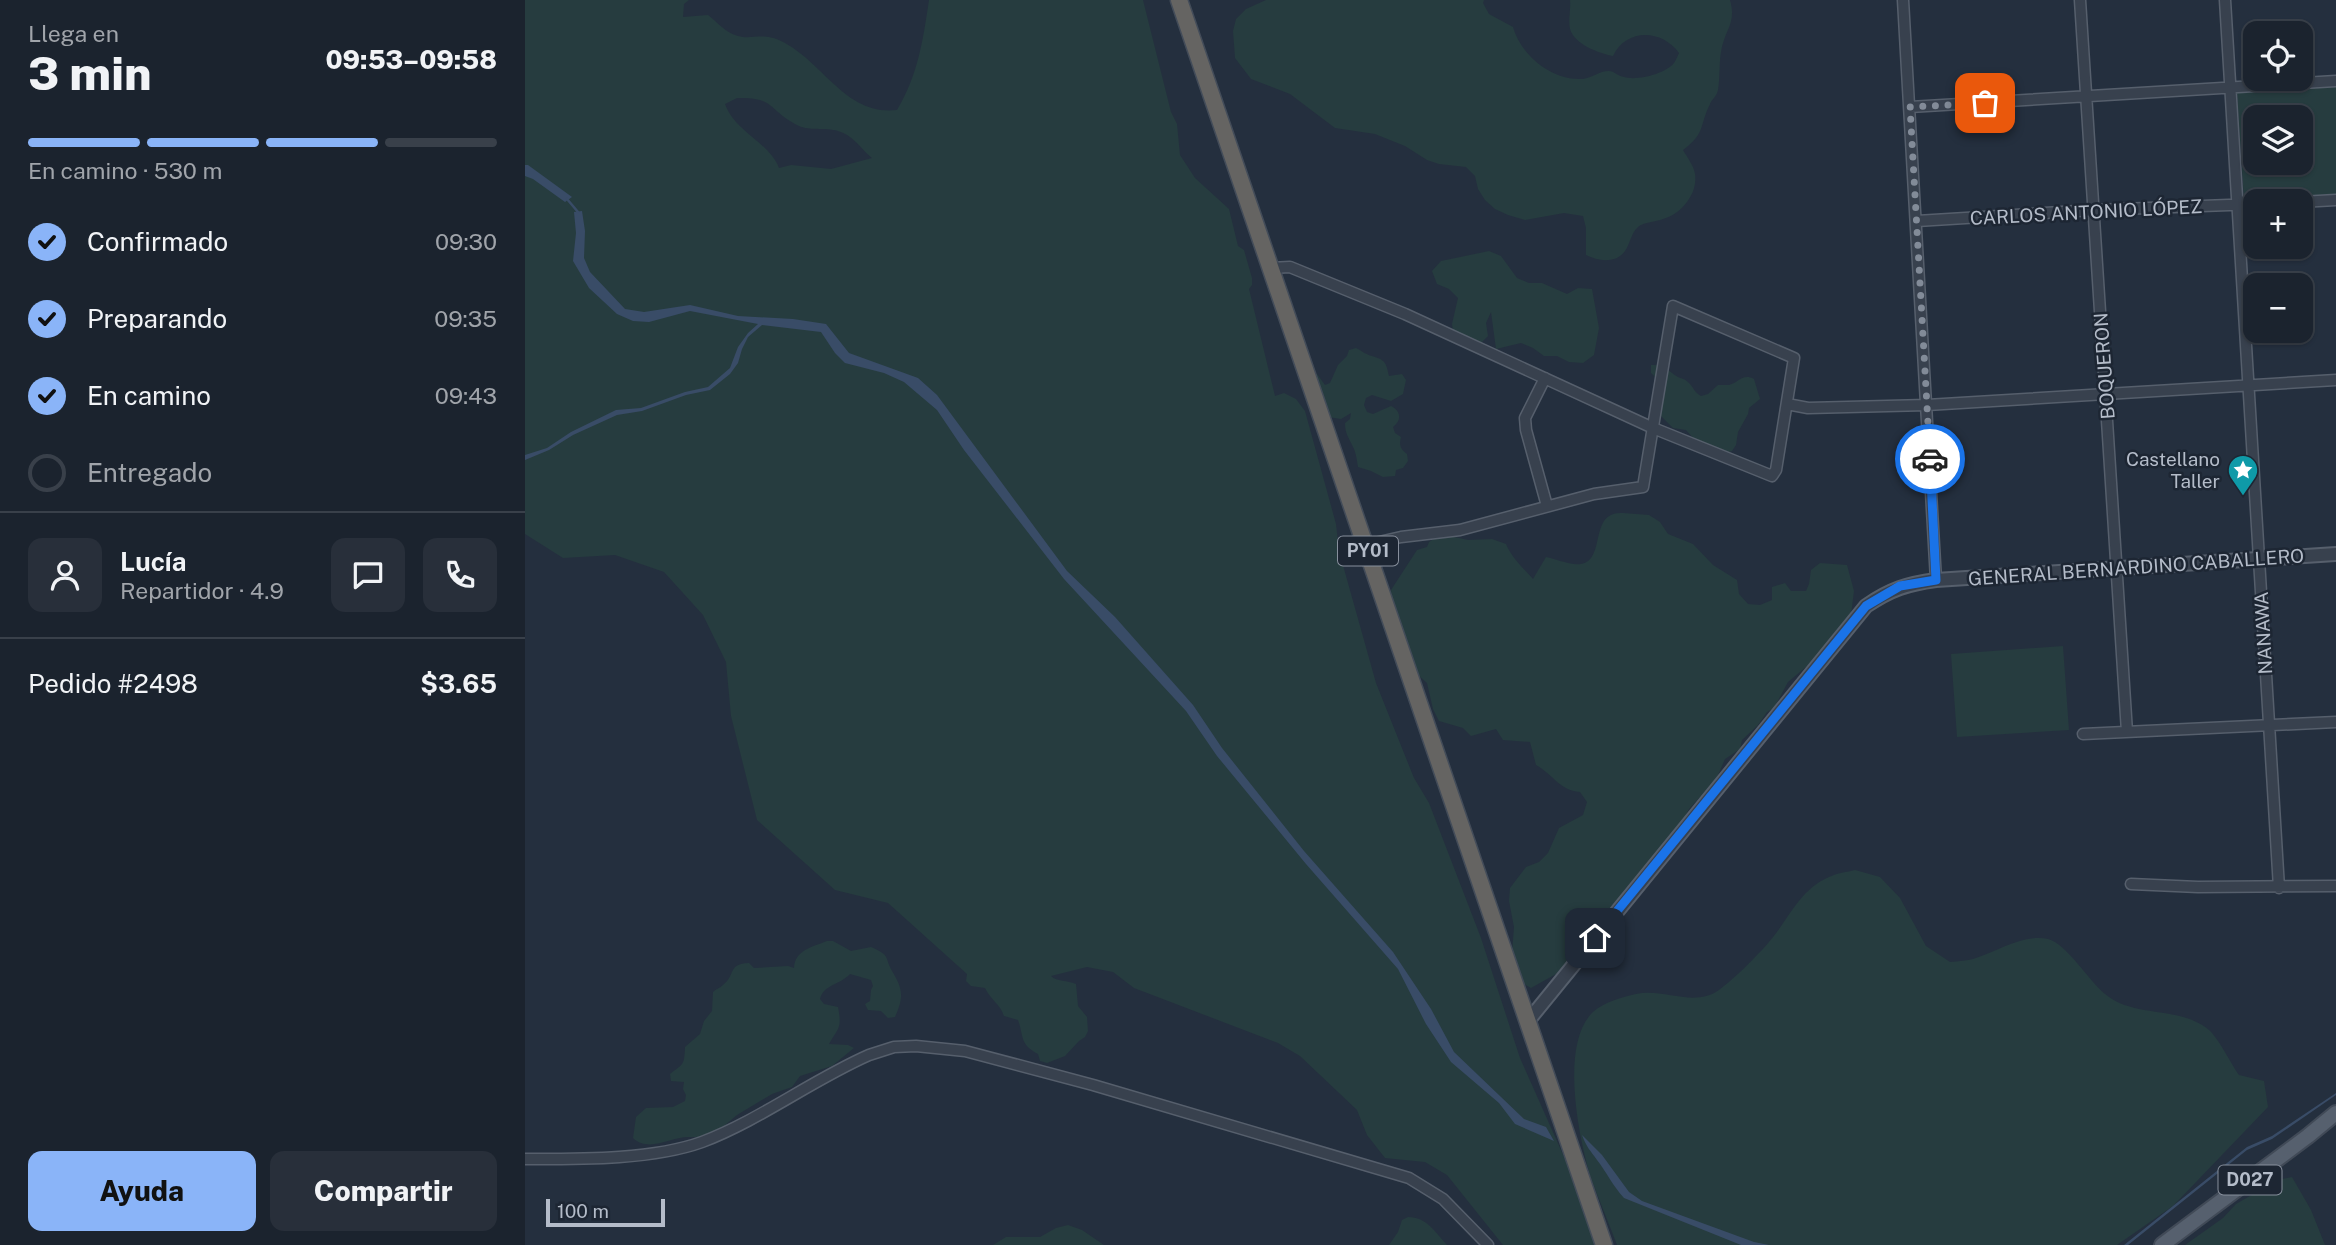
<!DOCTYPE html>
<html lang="es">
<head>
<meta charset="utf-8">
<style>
	:root { --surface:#1b232e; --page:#282f3a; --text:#f1f3f6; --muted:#a0a4aa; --line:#39404a; --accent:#8ab4f8 }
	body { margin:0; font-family:"Public Sans",sans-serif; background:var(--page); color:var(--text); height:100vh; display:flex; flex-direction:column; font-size:26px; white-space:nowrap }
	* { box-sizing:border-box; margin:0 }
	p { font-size:23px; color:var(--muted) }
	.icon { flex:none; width:38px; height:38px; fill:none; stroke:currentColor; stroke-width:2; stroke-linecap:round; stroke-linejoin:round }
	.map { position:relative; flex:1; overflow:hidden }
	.panel { display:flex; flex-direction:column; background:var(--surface); width:525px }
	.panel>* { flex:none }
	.fabs { position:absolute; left:1718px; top:21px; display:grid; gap:14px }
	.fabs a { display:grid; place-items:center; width:70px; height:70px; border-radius:14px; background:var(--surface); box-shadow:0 2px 5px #0004,0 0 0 2px var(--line); font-size:35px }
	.scale { position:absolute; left:21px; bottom:18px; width:119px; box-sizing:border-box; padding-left:7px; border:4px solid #b4bcc9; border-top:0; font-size:19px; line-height:24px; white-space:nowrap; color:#b4bcc9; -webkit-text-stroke:5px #1d2633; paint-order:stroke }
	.pin { position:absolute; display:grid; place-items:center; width:60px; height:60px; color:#fff; margin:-30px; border-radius:14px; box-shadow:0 4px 10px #0006 }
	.courier { position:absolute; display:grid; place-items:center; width:70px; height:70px; margin:-35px; border:5px solid #1a73e8; border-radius:50%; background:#fff; color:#222; box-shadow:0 2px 9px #0007 }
	.summary em { font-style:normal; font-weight:800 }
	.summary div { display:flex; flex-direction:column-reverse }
	.summary { display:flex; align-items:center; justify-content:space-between; height:119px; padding:0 28px }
	h1 { font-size:46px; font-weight:800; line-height:52px }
	.bar { display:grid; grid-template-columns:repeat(4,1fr); gap:10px 7px; align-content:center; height:84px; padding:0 28px }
	.bar i { height:9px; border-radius:5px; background:var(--line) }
	.bar .current { background:var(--accent) }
	.bar p { grid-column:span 4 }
	.line { display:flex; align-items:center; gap:18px; padding:0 28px; border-top:2px solid var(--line) }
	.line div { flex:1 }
	.round { display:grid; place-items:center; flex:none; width:74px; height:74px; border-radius:14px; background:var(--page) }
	ol { padding:0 28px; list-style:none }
	li { display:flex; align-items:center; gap:21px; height:77px }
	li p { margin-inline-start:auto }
	li .icon { padding:7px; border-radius:50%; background:var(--accent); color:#111; stroke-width:4 }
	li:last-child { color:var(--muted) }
	li i { width:38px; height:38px; border:4px solid var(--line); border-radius:50% }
	.cta { display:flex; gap:14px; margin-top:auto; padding:14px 28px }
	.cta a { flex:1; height:80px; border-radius:14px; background:var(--accent); color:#111; font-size:28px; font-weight:800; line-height:80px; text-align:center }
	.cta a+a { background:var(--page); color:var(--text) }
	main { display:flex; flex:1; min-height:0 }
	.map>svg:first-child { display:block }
	.green { fill:#263c3f; fill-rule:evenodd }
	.water { fill:#394c67 }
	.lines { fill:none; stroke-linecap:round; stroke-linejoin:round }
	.stream { stroke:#394c67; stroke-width:2.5 }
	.minor-casing { stroke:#565f6c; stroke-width:13 }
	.tertiary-casing { stroke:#565f6c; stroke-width:16 }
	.primary-casing { stroke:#414a57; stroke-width:18 }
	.trunk-casing { stroke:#434c59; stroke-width:19 }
	.minor { stroke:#38414e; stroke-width:10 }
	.tertiary { stroke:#38414e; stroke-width:12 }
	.primary { stroke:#56606e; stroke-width:14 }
	.trunk { stroke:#656462; stroke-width:16 }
	.done { stroke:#828b98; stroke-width:7; stroke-dasharray:0 12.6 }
	.route { stroke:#1a73e8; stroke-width:9 }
	.labels { text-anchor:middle; stroke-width:5; stroke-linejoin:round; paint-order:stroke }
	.shield { fill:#1d2633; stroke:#878f9c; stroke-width:2 }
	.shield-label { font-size:18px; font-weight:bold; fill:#b4bcc9 }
	.street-label { font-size:19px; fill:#b4bcc9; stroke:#1d2633 }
	.poi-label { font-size:19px; fill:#b4bcc9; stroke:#1d2633; text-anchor:end }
</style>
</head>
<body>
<main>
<section class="panel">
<div class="summary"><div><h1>3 min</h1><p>Llega en</p></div><em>09:53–09:58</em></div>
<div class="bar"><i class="current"></i><i class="current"></i><i class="current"></i><i></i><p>En camino · 530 m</p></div>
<ol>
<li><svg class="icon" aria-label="check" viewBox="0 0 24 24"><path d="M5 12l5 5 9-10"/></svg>Confirmado<p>09:30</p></li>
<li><svg class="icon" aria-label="check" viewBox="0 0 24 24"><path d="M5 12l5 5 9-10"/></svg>Preparando<p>09:35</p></li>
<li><svg class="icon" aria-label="check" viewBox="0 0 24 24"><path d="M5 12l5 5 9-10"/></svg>En camino<p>09:43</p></li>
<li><i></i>Entregado</li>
</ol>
<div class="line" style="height:126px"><a class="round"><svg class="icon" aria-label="person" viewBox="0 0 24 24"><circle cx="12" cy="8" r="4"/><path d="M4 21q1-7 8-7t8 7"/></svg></a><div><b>Lucía</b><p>Repartidor · 4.9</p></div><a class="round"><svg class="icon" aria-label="chat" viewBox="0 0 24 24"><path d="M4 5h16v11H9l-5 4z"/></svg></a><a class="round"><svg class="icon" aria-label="phone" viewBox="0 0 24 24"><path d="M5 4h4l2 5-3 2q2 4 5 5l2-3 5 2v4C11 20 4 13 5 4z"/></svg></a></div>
<div class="line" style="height:91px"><div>Pedido #2498</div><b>$3.65</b></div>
<div class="cta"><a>Ayuda</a><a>Compartir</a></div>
</section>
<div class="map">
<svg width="1811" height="1245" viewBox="0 0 1811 1245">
	<rect width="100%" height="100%" fill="#242f3e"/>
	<path class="green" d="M0,0H164L159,4L158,17L183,15C192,22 201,33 213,36C227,40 238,32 256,41C298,61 320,116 372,110C393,75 398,40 404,0H618L646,112L652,124L655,155L670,178L704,209L713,246L719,250L727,278V285L724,289L750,396L759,393L771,399L780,411L811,524L814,551L851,683L889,778L904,803L956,938L995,1058L1064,1213L1071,1245H978L922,1175L900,1162L860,1158L842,1135L832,1110L775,1056L753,1043L609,988L588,972L562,967L526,976C532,982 542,980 551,984L553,1006L562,1017L563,1031L560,1037L554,1041L540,1056L522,1063L515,1061L513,1054C494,1044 499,1036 493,1020L479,1016C475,1004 465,999 460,988L446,986L441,981L442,974L363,903L310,890L232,820L206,716L201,662L178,615L139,572L90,555L38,558L0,534ZM212,98C249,97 243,109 270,124C283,132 301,127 313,131C328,135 335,148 347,158L306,169L266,165L254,168C244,142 210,132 200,104Z
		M741,0H959L958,3L964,14L988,27C996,55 1026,81 1058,79C1067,78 1074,71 1084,71C1089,71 1093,76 1099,77C1112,81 1140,74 1149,63C1150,62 1154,53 1154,53C1137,29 1101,28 1088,56C1074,53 1050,45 1045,29C1043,20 1046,9 1045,0H1205C1212,24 1199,30 1196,52C1194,64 1195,78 1193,90C1192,96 1187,99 1185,104C1174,126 1181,133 1158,150C1162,157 1169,166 1170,174C1173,194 1156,214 1138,219C1131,222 1119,222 1113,227C1106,233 1105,244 1100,251C1091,264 1073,261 1061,255V228L1058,216L1039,213L1000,220L983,215L970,209L960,200L953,189L950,176L941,167L914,164L902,160L880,146L850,134L810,128L765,94L726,79L710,58L708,31L711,19L721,9Z
		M1811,86V194L1719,200L1712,93ZM1731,117H1776V163H1731Z
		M964,251L976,256L992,278L1004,283H1017L1042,294L1053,288L1067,289L1074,328L1069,355L1058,363L1044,362L1032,356H1019L1008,348L996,343L971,349L966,312L961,323L963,336L953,346L929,337L927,324L933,298L924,289L912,284L907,271L916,261Z
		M831,348C836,350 841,355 847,356C860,360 861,362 864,376L877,374L881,380L878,394L866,401L847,395L841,398L839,405L842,412L848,414L866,406C876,411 877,420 868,427L870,433L876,437C874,445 875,449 882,454L883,461L878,468L871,470L870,476L858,477L846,471L833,467C832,461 831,452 828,447C824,438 820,434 820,423L825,419L826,413L816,419L803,417L786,376L792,374L800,385L805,383L813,365L822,356L824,350Z
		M1126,365C1139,364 1143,371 1153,377C1158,379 1160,379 1164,383C1169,388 1169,392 1176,396L1183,394L1193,385C1196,385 1200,385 1204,385C1214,383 1217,373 1229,379L1235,399L1224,408L1223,414L1213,432L1211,445L1207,451L1201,453L1170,440L1161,430L1148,428L1133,413L1136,382L1126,373Z
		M1098,513L1124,515L1135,522L1143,534L1168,544L1188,565L1212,580L1214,594L1223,604L1235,605L1247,600V587L1260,583L1266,591H1281L1284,584L1286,570L1295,563L1322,565L1329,591L1324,631L1263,682L1249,708L1242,712L1233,725L1217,740L1215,749L1200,759L1186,791L1174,798L1164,809L1155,826L1114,879L1101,888L1081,924L1031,974L1006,988L994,981L987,953L989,927L984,901L985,888L1001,867L1014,862L1023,853L1034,828L1058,815L1062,802L1055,792C1034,790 1030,776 1011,765L1005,742L978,740L971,729L946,736L938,728L914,721L908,709L902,683L892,674L869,632L866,590L892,550L902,547L904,542L916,534L943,540L967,539L981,544C987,558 998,568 1008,579L1021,557C1030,559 1040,563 1049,564C1080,568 1066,524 1086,515C1090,513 1094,513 1098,513Z
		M1538,646L1544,730L1432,737L1426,654Z
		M1330,870L1355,877L1375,898L1401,946L1425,962C1434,961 1443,961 1451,958C1473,951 1498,934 1523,939C1541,943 1564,981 1580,994C1610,1019 1654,1005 1684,1030C1694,1039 1705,1062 1714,1075L1739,1081L1743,1107L1648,1206L1592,1245H1092C1084,1224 1075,1202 1067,1181C1054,1141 1034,1044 1068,1012C1079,1002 1097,997 1111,994C1139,988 1169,1008 1194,990C1209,979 1232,956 1244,942C1264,919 1274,890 1304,877C1312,873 1322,872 1330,870Z
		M302,941H308L326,951L346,947C366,956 359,956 367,971C378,989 379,997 370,1017L363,1018L356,1011L343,1010L340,1004L345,1001L346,990L348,986L346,980L325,974C315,985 299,984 295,999L299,1004L313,1007C317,1028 314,1027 304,1044L323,1045L329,1048L307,1066L275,1076L267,1087L247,1094L212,1115L186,1137C178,1138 170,1137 163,1137C145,1137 124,1153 108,1138L111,1117L121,1108L148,1107L160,1101L161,1095L158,1089L159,1082L146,1081L145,1074C159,1063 159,1066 160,1047L175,1034L179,1021L187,1011L188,992C191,989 195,988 198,985C211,975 202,964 224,963L229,968L263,966L269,968C270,950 287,947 302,941Z
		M1767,1177L1786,1210L1800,1245H1660L1698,1218L1711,1204L1753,1180Z
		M883,1217C902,1217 910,1232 922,1245H864L873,1232L877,1220Z
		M543,1225L557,1230L579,1245H468L481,1237H515L531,1228Z"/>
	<path class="water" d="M0,165H3L47,197L40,202L8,179L0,176Z
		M57,211L60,231L59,258L65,272L100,309L119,312L165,305L213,316L268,319L301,324L324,353L393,378L412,395L542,571L590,617L668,705L697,748L779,851L868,952L906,1009L929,1052L999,1119L1021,1127L1029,1141L990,1124L974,1103L926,1062L901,1024L873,969L781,864L692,756L661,711L539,579L439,450L412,410L379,382L359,373L320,363L310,353L296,332L237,325L223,337L217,349L213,363L205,374L185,390L161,395L117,411L92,415L48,435L24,450L0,460V455L22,448L46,432L91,410L116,408L160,392L183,387L205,368L213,347L223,333L233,324L165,311L124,322L108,321L92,314L64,288L48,261L51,233L49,212Z
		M1811,1093V1095L1747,1139L1722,1150L1603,1245H1599L1722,1147L1747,1136Z
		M1057,1135L1077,1155L1104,1192L1117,1201L1229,1242L1244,1245H1216L1099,1198C1088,1186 1082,1173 1072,1160C1065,1150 1062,1148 1057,1135Z"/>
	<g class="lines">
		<path class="stream" d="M42,199L53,212"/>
		<g class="minor-casing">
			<path id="minor" d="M1378,0L1411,580
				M1555,0L1602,732
				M1700,0L1754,888
				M1385,107L1811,81
				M1776,202L1811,200
				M1392,221L1569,210L1731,204
				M746,268L765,267L880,314L1128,428L1247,476L1251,470L1269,358L1148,306L1118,487L1069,494L935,530L876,537L841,545
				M1020,378L1000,418L1001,430L1022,506
				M1262,404L1283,408L1402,405L1811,380
				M1558,734L1811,722
				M1606,884L1673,887L1811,886
				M0,1159C53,1159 127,1160 177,1142C235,1120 287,1080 344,1055L369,1047L391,1046L440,1051L568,1085L884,1178L918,1199L963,1245"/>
		</g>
		<g class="tertiary-casing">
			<path id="tertiary" d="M1003,1021L1341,606C1366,589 1382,584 1411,580L1811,554"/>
		</g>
		<g class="primary-casing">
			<path id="primary" d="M1637,1245L1783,1136L1811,1113"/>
		</g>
		<g class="trunk-casing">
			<path id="trunk" d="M654,0L1079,1245"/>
		</g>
		<use href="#minor" class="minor"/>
		<use href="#tertiary" class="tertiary"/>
		<use href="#primary" class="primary"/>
		<use href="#trunk" class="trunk"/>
	</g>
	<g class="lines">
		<path class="done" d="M1405,459L1385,107L1460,103"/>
		<path class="route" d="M1070,938L1341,606L1375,586L1411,580L1405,459"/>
	</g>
	<defs>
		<g id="sight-pin" transform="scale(1.575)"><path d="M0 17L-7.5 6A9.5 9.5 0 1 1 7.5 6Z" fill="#0f9aa8" stroke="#1d2633"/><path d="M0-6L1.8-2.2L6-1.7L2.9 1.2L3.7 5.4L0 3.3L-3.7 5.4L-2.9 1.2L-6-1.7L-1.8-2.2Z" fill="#fff"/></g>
	</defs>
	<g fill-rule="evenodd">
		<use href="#sight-pin" x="1718" y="470"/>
	</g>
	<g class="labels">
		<g class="shield">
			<rect x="813" y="536.5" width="60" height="29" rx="5"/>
			<rect x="1693.5" y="1165.5" width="63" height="29" rx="5"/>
		</g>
		<g class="shield-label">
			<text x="843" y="557">PY01</text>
			<text x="1725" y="1186">D027</text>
		</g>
		<g class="street-label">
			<text transform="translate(1561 212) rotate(-3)" y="7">CARLOS ANTONIO LÓPEZ</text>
			<text transform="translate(1579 366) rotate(-94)" y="7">BOQUERON</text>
			<text transform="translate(1611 567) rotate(-4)" y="7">GENERAL BERNARDINO CABALLERO</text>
			<text transform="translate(1738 633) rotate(-93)" y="7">NANAWA</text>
		</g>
		<g class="poi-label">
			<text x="1695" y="466">Castellano<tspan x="1695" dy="22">Taller</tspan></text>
		</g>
	</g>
</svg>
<div class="fabs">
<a><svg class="icon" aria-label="locate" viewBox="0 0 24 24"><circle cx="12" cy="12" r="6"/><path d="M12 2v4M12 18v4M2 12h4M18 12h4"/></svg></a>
<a><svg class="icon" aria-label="layers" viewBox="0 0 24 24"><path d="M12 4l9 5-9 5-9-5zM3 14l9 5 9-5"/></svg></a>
<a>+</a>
<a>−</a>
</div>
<div class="scale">100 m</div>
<div class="pin" style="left:1460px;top:103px;background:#ea580c"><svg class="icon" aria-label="bag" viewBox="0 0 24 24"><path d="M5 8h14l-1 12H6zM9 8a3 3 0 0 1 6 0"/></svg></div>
<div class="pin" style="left:1070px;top:938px;background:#1f2937"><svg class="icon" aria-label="home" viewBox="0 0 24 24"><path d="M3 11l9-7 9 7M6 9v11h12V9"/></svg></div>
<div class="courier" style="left:1405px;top:459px"><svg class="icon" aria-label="car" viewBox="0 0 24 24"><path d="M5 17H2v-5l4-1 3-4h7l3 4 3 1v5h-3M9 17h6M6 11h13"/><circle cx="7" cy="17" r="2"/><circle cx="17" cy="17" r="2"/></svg></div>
</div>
</main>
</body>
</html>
